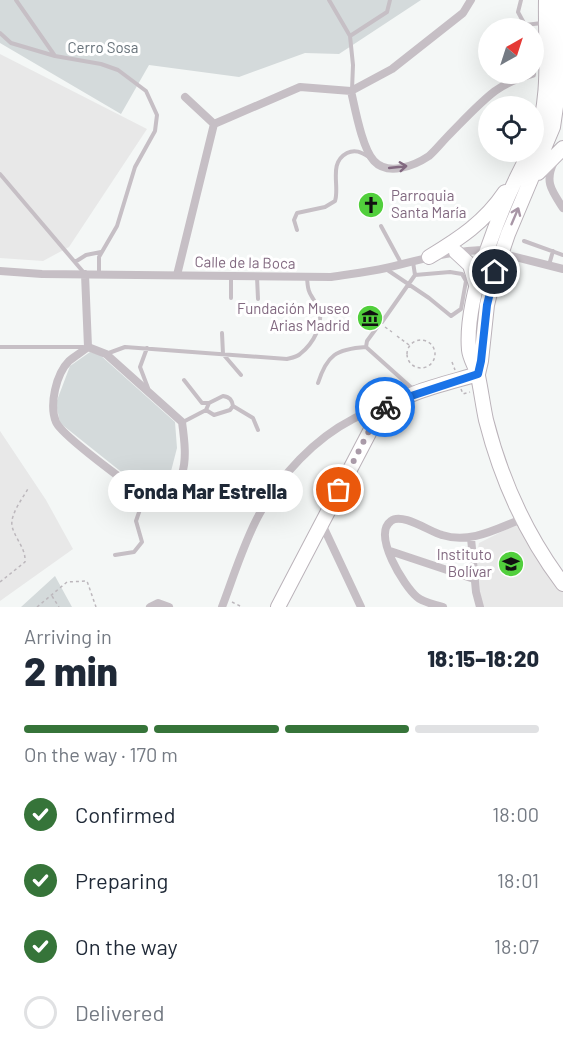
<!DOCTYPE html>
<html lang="en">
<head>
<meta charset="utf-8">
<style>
	:root { --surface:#fff; --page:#f2f2f3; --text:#1f2937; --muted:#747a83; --line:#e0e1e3; --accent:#367439 }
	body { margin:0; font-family:Barlow,sans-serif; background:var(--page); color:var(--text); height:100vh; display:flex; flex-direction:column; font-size:22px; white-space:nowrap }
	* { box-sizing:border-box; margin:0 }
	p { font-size:20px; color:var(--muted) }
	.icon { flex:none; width:33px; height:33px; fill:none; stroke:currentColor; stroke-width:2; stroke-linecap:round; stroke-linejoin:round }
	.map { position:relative; height:607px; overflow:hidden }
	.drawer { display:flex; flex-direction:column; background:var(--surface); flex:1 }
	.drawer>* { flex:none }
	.needle { width:39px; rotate:39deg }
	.controls { position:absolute; left:478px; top:18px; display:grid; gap:12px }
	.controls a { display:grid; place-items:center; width:66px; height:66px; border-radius:50%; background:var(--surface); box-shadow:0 6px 24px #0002; font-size:30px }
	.pin { position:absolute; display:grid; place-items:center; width:51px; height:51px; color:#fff; margin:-26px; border:3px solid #fff; border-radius:50%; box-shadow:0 2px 6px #0007 }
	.courier { position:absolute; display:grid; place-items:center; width:60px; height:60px; margin:-30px; border:4px solid #1a73e8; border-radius:50%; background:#fff; color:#222; box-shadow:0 2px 8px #0007 }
	.bubble { position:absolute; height:42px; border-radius:21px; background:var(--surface); box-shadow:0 6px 24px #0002; font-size:20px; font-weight:800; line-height:42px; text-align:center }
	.summary em { font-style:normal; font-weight:800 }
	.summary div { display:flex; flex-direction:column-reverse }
	.summary { display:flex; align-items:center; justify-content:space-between; height:102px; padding:0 24px }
	h1 { font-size:39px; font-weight:800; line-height:45px }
	.bar { display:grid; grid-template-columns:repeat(4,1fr); gap:9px 6px; align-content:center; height:72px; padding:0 24px }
	.bar i { height:8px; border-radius:4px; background:var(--line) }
	.bar .active { background:var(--accent) }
	.bar p { grid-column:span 4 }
	ol { padding:0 24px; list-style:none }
	li { display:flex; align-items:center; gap:18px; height:66px }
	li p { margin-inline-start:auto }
	li .icon { padding:6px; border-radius:50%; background:var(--accent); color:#fff; stroke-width:4 }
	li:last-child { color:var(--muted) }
	li i { width:33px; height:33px; border:3px solid var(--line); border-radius:50% }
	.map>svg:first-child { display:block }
	.built { fill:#e8e8e8 }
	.green { fill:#d4dadb }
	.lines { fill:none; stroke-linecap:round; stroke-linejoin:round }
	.primary-casing { stroke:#bab2b9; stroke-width:16 }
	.path { stroke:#bcb7bc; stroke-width:1.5; stroke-dasharray:3 3; stroke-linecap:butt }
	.service { stroke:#c6bfc5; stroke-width:4 }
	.minor { stroke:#c6bfc5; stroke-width:8 }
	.primary { stroke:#fff; stroke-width:14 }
	.oneway { stroke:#826980 }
	.oneway2 { stroke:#a896a6 }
	.done { stroke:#aa9ba9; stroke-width:6; stroke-dasharray:0 10.8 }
	.route { stroke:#1a73e8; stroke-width:8 }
	.labels { text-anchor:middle; stroke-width:6; stroke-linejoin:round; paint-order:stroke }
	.park-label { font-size:15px; fill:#67727a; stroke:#fff }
	.poi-label { font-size:15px; fill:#826980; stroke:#fff; text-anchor:end }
	.street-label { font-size:15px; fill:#826980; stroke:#fff }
</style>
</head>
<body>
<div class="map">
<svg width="563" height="607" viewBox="0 0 563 607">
	<rect width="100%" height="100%" fill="#f4f7f6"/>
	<path class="built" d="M0,54L147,129L69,247L43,261L0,258Z
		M0,431L46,500L73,549L0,601Z
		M521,522L541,560L563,591V607H483L480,594L477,553L479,543Z"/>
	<path class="green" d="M0,0H421L339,54L305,53L239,77L149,65L121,114L0,43Z
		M90,352L99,354L175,422L177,448L169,479L144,490L60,423L56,403L70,366Z
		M55,576L72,607H21Z"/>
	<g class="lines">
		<g class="primary-casing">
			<path id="primary" d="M534,143C552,99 545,47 546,0
				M530,152C504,199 464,295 469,350C470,359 476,367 478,376C481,390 483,406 486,420C501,479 526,535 563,584
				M538,173L563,148
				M456,252L470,265L476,285
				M429,257C459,239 485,222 505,192
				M478,374L481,361L487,305L495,272L508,234L553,127L558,93V0
				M278,607L379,414C399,393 449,383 478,374"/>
		</g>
		<path class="path" d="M385,327L392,332
			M397,336L409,345
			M407 354a14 14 0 1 1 28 0a14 14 0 1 1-28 0Z
			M452,362L455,370
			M461,389L463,394L470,392
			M0,582L25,562C26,548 15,539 12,526C10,514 23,498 29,487
			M52,596L59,607
			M232,602L242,607
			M37,607L67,582L87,581L96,607"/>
		<path class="service" d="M16,0L55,56L101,64L118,70L146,91L157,115L155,131L135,167L117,226L99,257V274
			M329,0L350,36L353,65L352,90
			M521,0L518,12L525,25L542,23
			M0,33L11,43L55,56
			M350,36L387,12L390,0
			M0,174L85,274
			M381,226L401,263
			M297,230L294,220L297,213L325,207L335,201C340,186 328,163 347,153C355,149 361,152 369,157
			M524,241L563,255
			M75,262L86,255L101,252
			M549,265L553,251
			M386,269L429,298L451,316L461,309L466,281L462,274L450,272L415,275
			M231,277V298
			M257,277L258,299
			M382,322L415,275L413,262
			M378,326L367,341L366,347L414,390
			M222,333L223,354L241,375
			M0,347H83
			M147,348L140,367L148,388
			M106,354L125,347L287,359C291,358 297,357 300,354C313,344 325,323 318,308C311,292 308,297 307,277
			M184,380L202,403H208
			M318,383C327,355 336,349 366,347
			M233,406L253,418L258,430
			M183,422L206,410L214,415L230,410L233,406C232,400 230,397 223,396L209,403L206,410
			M115,555L134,552L142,542L136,521L145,495"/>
		<path class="minor" d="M351,91C355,108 362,148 374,161C388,176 414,166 429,156C436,150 442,142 448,136C463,121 478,104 495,91C506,83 519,78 532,74
			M214,124L300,87L351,91L392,69L463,13L471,0
			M554,162C544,182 552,191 563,208
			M0,271L42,274L331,277C350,274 368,272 386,268C420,260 452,250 488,250L563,269
			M85,274L88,347
			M177,275L214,124L185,97
			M88,347L106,354L182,422C187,458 191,499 141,493C126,482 61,435 56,422C49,405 56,374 69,361C75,356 82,352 88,347Z
			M322,524L361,607
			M471,538L476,592L480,607
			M390,551L474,579
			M150,607L158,603L169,607
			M222,607C233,578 245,539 260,513C281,475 314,439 353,419C362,414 373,411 383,407
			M443,607C434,604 424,603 417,597C404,586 372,535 391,521C402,512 430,532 442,535C470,544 496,529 522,519"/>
		<use href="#primary" class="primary"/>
	</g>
	<defs><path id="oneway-shaft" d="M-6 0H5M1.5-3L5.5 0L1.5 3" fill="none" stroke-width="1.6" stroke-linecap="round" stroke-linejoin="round" transform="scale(1.5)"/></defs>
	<use class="oneway" href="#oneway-shaft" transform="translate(398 167) rotate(-6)"/>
	<use class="oneway2" href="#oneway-shaft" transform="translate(515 216) rotate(-67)"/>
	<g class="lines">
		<path class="done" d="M339,490L373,423L385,407"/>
		<path class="route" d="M385,407L399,400L478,374L481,361L487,305L495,272"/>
	</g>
	<defs>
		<g id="church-disc" transform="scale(1.35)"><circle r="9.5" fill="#51cf3c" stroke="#fff"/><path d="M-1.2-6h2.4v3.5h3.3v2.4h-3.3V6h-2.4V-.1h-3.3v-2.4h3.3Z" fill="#111"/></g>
		<g id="museum-disc" transform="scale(1.35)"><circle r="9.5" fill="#51cf3c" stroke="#fff"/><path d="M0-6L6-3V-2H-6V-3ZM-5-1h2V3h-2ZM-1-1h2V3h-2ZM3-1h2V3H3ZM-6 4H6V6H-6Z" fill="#111"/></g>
		<g id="school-disc" transform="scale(1.35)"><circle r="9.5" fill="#51cf3c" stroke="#fff"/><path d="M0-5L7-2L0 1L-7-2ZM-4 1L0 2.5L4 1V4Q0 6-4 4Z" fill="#111"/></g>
	</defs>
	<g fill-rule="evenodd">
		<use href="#church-disc" x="371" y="205"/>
		<use href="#museum-disc" x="370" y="318"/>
		<use href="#school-disc" x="511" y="564"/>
	</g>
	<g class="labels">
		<g class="park-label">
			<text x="103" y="53">Cerro Sosa</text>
		</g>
		<g class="poi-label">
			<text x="391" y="201" text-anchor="start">Parroquia<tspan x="391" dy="17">Santa María</tspan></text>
			<text x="350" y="314">Fundación Museo<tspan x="350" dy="17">Arias Madrid</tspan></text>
			<text x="492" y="560">Instituto<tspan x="492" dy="17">Bolívar</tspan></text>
		</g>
		<g class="street-label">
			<text transform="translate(245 263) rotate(1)" y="5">Calle de la Boca</text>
		</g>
	</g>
</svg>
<div class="controls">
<a><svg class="needle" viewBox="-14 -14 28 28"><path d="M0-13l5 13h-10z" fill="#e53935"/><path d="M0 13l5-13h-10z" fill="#747a83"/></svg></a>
<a><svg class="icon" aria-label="locate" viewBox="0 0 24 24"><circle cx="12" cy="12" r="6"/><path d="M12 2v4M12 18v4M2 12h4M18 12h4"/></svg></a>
</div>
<div class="pin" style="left:339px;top:490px;background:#ea580c"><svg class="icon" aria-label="bag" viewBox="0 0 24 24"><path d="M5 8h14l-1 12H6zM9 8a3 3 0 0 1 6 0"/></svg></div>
<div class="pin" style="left:495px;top:272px;background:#1f2937"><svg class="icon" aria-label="home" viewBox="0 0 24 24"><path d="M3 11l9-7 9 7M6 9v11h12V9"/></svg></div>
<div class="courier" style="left:385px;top:407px"><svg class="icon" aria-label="bike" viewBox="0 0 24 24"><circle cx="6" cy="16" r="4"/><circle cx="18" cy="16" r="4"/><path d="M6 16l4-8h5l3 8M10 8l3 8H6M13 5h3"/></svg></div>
<div class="bubble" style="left:108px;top:470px;width:195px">Fonda Mar Estrella</div>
</div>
<section class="drawer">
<div class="summary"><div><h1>2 min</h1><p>Arriving in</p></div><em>18:15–18:20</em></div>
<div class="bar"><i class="active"></i><i class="active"></i><i class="active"></i><i></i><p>On the way · 170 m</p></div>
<ol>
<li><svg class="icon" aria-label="check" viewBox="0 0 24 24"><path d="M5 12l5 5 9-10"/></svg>Confirmed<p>18:00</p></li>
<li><svg class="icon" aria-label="check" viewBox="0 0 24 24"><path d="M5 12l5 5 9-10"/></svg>Preparing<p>18:01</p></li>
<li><svg class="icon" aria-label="check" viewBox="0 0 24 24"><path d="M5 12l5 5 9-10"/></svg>On the way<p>18:07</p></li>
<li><i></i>Delivered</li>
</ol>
</section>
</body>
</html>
